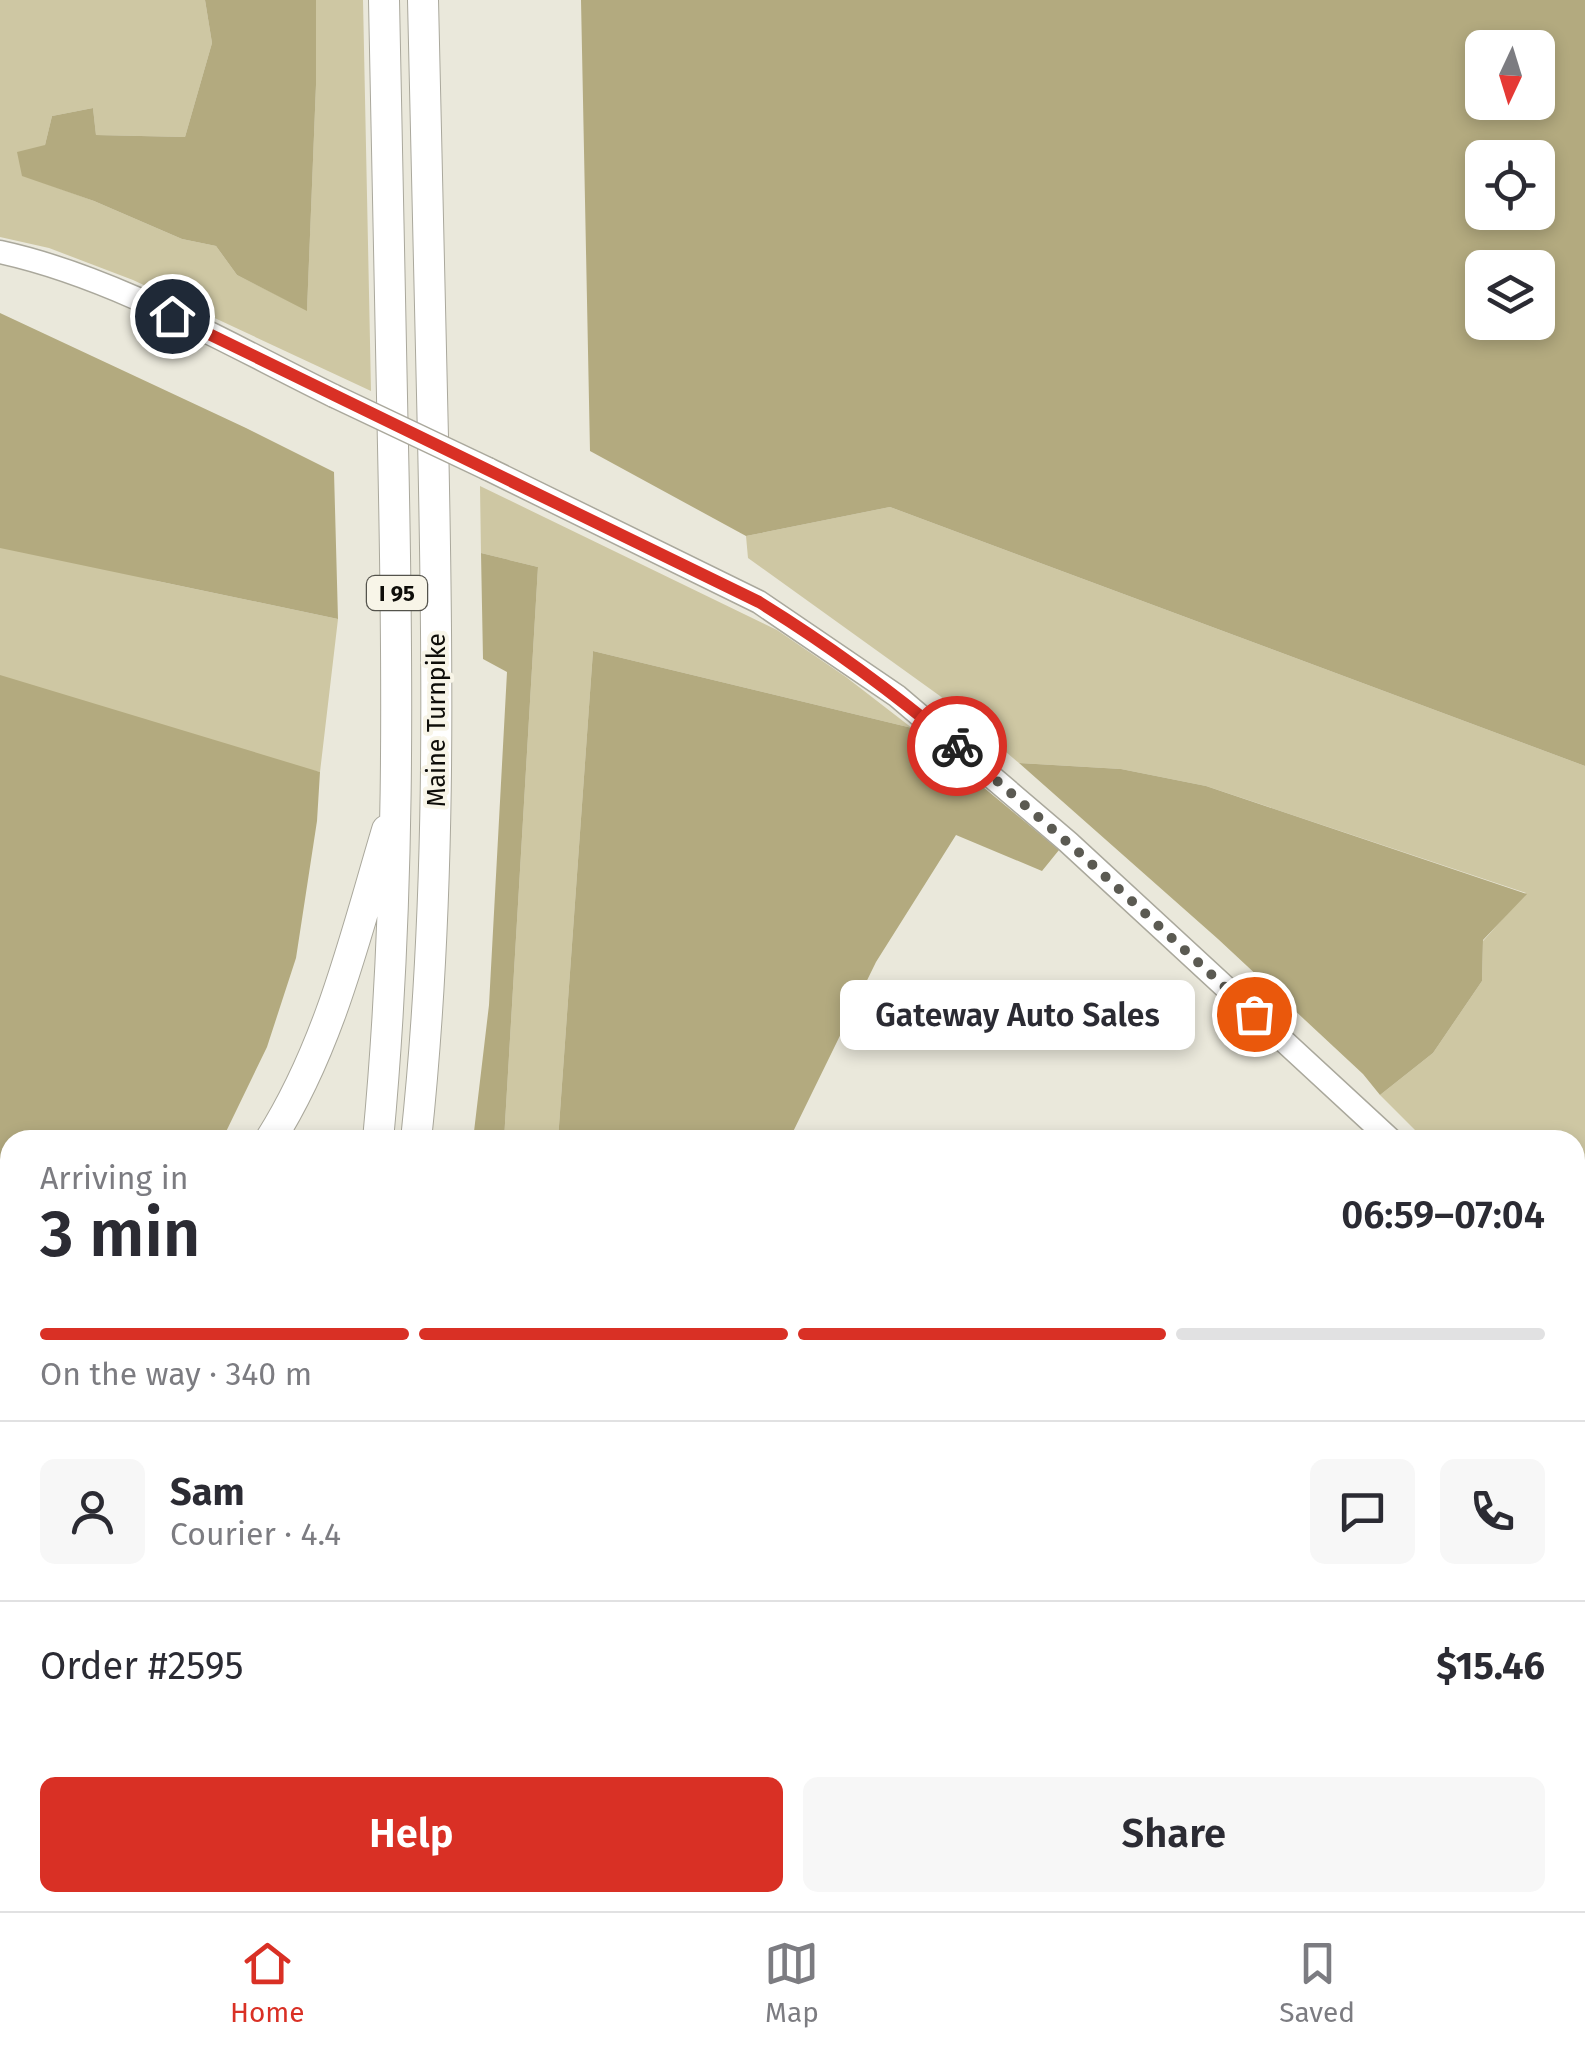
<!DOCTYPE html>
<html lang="en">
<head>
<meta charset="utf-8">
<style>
	:root { --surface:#fff; --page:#f7f7f7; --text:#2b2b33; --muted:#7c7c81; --line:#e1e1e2; --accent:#d93025 }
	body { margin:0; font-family:"Fira Sans",sans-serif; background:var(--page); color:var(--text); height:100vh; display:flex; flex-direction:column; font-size:38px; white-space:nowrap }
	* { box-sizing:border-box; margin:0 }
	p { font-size:32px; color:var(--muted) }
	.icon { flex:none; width:55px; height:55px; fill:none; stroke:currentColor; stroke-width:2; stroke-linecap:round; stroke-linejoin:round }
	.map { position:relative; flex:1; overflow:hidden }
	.drawer { position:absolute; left:0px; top:1130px; width:1585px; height:782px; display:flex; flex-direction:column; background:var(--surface); border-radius:30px 30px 0 0; box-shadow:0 5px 15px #0003 }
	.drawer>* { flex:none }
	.needle { width:65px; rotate:184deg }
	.fabs { position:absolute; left:1465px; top:30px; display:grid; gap:20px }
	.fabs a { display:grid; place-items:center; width:90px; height:90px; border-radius:15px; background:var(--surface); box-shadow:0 5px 15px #0003; font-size:50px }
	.pin { position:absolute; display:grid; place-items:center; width:85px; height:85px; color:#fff; margin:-42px; border:5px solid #fff; border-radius:50%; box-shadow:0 2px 10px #0007 }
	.courier { position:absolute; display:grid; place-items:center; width:100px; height:100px; margin:-50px; border:8px solid #d93025; border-radius:50%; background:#fff; color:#222; box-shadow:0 2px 12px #0007 }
	.bubble { position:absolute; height:70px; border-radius:15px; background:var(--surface); box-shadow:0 5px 15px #0003; font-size:32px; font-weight:600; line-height:70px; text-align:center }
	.headline em { font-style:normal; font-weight:600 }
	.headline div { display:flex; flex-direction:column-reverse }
	.headline { display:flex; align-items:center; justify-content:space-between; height:170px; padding:0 40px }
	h1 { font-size:65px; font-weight:600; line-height:75px }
	.bar { display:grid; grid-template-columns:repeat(4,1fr); gap:15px 10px; align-content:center; height:120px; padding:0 40px }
	.bar i { height:12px; border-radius:8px; background:var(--line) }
	.bar .active { background:var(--accent) }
	.bar p { grid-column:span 4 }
	.line { display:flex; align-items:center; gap:25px; padding:0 40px; border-top:2px solid var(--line) }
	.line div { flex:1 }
	.round { display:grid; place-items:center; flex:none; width:105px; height:105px; border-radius:15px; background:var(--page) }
	.cta { display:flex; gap:20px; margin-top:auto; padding:20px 40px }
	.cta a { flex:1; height:115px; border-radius:15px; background:var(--accent); color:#fff; font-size:40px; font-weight:600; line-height:115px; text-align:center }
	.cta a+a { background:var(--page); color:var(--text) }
	.tabs { display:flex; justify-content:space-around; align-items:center; height:140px; border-top:2px solid var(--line); background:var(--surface); font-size:28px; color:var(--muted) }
	.tabs a { display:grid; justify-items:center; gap:5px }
	.tabs .active { color:var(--accent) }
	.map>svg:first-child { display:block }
	.green { fill:#cec7a3 }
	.forest { fill:#b3aa7f; fill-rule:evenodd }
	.water { fill:#958c62 }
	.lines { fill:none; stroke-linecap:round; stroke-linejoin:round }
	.secondary-casing { stroke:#aaa89c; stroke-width:25 }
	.highway-casing { stroke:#aaa89c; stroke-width:32 }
	.secondary { stroke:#fff; stroke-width:22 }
	.highway { stroke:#fff; stroke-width:30 }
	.secondary-bridge-casing { stroke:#aaa89c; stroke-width:25; stroke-linecap:butt }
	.secondary-bridge { stroke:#fff; stroke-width:22 }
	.done { stroke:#5b5a52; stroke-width:10; stroke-dasharray:0 18 }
	.route { stroke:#d93025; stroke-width:12 }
	.labels { text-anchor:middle; stroke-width:8; stroke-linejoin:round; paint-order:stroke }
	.shield { fill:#f8f5e8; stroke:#54534c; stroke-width:2.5 }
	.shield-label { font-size:22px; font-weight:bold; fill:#0e0d09 }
	.street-label { font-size:25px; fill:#0e0d09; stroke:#f8f5e8 }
</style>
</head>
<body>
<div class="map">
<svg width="1585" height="1911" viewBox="0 0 1585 1911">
	<rect width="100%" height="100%" fill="#eae8db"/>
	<path class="green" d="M0,0H205L212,43L185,137L96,135L93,108L52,116L45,145L22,175L94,201L182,239L216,246L237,275L307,310L316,85V0H363L371,391L133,280L49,248L0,237Z
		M480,486L777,630L846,677L912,728L593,651L558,1140H504L538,567L481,553Z
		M890,507L1585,766V1269L1575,1262V1140H1425L1380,1095L1433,1053L1482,981L1483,941L1526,893L1206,786L1121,769L1019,763L940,696L748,558L746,536Z
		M0,539L157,581L338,619L320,772L0,704Z
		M1585,1504V1911H654L670,1902H1575V1529Z"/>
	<path class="forest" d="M205,0H316V85L307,311L237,275L216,246L182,239L94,201L22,176L17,152L45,145L52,116L93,108L96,135L185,137L212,43Z
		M581,0H1585V766L890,507L746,536L590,451ZM1482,48H1538V102H1482ZM1482,158H1538V212H1482ZM1482,268H1538V322H1482Z
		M0,313L246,428L334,472L338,619L0,548Z
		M481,553L538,567L504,1140H473L489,1005L507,672L483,659Z
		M593,651L912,728L1059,850L1042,871L956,835L876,962L789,1140H558Z
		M0,675L320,772L317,821L296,958L267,1047L222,1140H10V1290L0,1298Z
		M1019,763L1121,769L1206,786L1527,894L1483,940L1482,981L1433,1053L1380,1095L1363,1074L1218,939Z
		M0,1537L10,1538V1902L160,1903L158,1911H0Z"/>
	<path class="water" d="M1087,1903L1237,1902L1259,1911H1065Z"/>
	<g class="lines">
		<g class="secondary-casing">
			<path id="secondary" d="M0,252C115,277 228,344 334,396
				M488,469L759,602L897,696L1068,842L1391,1140
				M1575,1287L1585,1293"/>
		</g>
		<g class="highway-casing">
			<path id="highway" d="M270,1140C330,1045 355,937 387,830
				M378,1140C400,909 398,678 393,446C390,297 387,149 384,0
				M416,1140C441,907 438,672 433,438C430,292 426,146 423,0
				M0,1376L10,1369
				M0,1449L10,1443
				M0,1496L10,1493
				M237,1911L239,1902
				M276,1911L278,1902
				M593,1911L614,1902"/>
		</g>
		<use href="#secondary" class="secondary"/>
		<use href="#highway" class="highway"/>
		<g class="secondary-bridge-casing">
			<path id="secondary-bridge" d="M334,396L488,469"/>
		</g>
		<use href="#secondary-bridge" class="secondary-bridge"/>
	</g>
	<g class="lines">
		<path class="done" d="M957,746L1083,856L1254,1014"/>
		<path class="route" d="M172,316L759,602C829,645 894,693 957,746"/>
	</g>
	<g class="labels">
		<rect class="shield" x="367" y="576" width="60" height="34" rx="8"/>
		<g class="shield-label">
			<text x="397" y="601">I 95</text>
		</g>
		<g class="street-label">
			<text transform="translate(436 720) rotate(-90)" y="9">Maine Turnpike</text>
		</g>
	</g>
</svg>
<div class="fabs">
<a><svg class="needle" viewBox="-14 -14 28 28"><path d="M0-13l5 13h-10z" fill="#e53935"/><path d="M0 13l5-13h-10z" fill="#7c7c81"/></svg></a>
<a><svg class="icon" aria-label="locate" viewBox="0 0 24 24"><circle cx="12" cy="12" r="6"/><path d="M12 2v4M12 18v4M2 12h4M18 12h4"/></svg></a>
<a><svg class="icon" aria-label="layers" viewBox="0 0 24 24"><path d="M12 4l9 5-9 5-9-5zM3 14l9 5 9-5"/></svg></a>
</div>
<div class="pin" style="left:1254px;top:1014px;background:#ea580c"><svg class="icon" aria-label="bag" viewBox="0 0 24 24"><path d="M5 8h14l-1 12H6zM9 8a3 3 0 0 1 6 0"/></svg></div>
<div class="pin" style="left:172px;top:316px;background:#1f2937"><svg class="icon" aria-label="home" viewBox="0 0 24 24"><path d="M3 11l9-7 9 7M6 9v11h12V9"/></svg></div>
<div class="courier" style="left:957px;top:746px"><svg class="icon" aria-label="bike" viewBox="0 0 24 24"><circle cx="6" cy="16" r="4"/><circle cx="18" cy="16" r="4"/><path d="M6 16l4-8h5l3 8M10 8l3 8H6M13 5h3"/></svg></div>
<div class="bubble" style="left:840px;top:980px;width:355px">Gateway Auto Sales</div>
<section class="drawer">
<div class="headline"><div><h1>3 min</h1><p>Arriving in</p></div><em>06:59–07:04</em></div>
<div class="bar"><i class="active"></i><i class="active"></i><i class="active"></i><i></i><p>On the way · 340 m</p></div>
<div class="line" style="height:180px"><a class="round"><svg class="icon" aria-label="person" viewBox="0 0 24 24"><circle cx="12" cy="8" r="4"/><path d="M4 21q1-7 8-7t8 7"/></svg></a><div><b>Sam</b><p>Courier · 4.4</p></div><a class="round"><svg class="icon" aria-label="chat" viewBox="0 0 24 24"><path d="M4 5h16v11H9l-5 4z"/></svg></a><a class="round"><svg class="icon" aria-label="phone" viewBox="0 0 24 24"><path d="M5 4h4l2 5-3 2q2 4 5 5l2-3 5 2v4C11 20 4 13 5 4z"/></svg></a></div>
<div class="line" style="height:130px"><div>Order #2595</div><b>$15.46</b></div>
<div class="cta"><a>Help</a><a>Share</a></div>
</section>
</div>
<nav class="tabs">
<a class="active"><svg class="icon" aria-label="home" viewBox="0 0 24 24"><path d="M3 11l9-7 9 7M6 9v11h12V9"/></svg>Home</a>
<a><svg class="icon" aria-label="map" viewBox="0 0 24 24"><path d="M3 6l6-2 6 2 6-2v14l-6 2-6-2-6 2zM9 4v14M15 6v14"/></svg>Map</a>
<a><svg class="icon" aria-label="saved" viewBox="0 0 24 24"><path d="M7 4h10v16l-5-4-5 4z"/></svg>Saved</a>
</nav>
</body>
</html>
